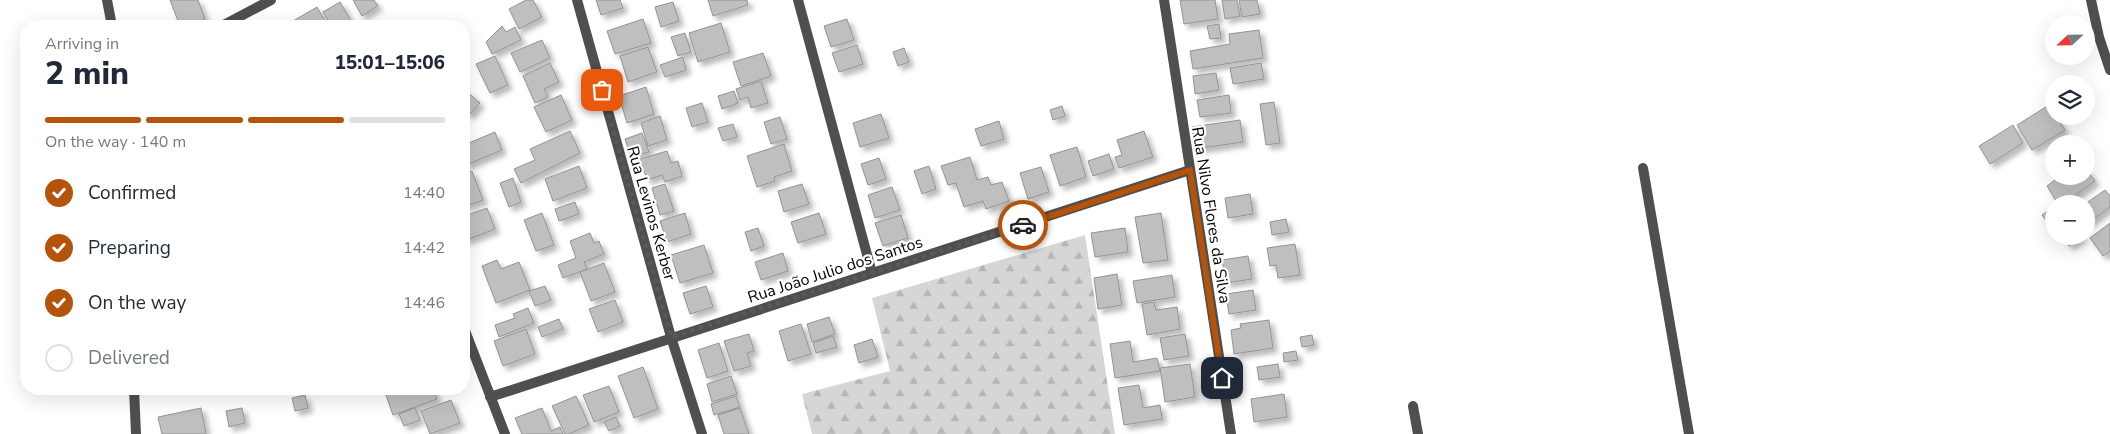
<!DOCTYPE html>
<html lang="en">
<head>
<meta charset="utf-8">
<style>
	:root { --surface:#fff; --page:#f2f2f3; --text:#1f2937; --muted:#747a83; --line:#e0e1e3; --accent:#b45309 }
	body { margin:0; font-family:"Nunito Sans",sans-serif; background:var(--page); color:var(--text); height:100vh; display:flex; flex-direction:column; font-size:19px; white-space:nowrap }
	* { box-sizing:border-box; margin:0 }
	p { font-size:16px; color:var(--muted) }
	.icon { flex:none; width:28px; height:28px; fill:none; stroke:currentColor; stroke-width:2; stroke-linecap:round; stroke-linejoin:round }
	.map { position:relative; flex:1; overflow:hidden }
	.panel { position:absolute; left:20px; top:20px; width:450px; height:375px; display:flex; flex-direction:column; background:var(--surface); border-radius:20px; box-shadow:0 5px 20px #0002 }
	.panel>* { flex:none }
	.needle { width:32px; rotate:248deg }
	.controls { position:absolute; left:2045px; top:15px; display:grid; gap:10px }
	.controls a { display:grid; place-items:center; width:50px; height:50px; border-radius:50%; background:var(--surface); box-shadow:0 5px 20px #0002; font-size:25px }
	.pin { position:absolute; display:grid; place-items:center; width:42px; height:42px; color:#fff; margin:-21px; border-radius:10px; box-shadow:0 2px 8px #0006 }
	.courier { position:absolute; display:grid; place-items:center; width:50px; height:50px; margin:-25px; border:4px solid #b45309; border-radius:50%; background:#fff; color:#222; box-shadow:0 1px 6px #0007 }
	.summary em { font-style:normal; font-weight:800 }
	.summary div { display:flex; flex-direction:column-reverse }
	.summary { display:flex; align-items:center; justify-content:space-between; height:85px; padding:0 25px }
	h1 { font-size:32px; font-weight:800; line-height:38px }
	.bar { display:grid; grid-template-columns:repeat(4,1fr); gap:8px 5px; align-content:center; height:60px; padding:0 25px }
	.bar i { height:6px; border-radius:4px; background:var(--line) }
	.bar .selected { background:var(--accent) }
	.bar p { grid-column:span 4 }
	ol { padding:0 25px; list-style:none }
	li { display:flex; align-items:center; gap:15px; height:55px }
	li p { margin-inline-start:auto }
	li .icon { padding:5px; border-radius:50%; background:var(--accent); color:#fff; stroke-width:4 }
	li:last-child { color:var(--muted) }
	li i { width:28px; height:28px; border:2px solid var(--line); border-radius:50% }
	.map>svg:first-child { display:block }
	.forest { fill:url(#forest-firs) }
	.building { fill:#bfbfbf; stroke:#939393; filter:url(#shadow) }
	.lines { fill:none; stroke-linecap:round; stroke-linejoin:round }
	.minor { stroke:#4f4f4f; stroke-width:10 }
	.tertiary { stroke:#4f4f4f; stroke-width:10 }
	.done { stroke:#595959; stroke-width:5; stroke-dasharray:0 9 }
	.route { stroke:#b45309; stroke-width:6 }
	.labels { text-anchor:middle; stroke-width:4.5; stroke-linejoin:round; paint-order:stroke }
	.street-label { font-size:16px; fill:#000; stroke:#fff }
</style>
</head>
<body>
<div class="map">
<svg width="2110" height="434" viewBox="0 0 2110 434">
	<defs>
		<pattern id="forest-firs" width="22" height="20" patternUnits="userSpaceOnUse" patternTransform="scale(1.25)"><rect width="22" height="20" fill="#d6d6d6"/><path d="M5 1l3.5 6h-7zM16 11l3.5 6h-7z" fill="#b6b6b6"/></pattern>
		<filter id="shadow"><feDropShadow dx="4.5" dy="4.5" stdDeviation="2.5" flood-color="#0004"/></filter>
	</defs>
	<rect width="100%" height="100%" fill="#fff"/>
	<path class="forest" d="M1085,235L1115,434H812L802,394L890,371L872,298Z"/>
	<path class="building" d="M170,0H198L205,19L186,26H180Z
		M353,0H374L378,6L362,16Z
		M526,0H533L542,17L519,29L509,9Z
		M596,0H620L623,8L601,15Z
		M708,0H747L748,5L713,16Z
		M1180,0H1215L1218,19L1184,24Z
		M1222,0H1237L1240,16L1225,19Z
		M1239,0H1257L1260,14L1242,17Z
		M340,2L354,26H331L323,12Z
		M673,2L679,21L661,27L655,7Z
		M317,7L328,26H296L293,21Z
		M643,19L651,43L615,54L607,31Z
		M847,19L854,40L831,47L824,26Z
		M721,23L730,52L698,62L689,33Z
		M1219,24L1221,38L1210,39L1207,26Z
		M502,26L506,32L515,27L521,40L492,54L486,42Z
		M1259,30L1263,58L1193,69L1190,51L1230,44L1229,34Z
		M685,33L691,52L678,56L671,37Z
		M542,40L550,58L520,72L511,53Z
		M857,45L863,64L839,72L832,53Z
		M648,47L657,72L628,82L620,56Z
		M904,48L909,62L898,66L893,52Z
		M763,53L771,76L741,86L733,62Z
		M495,56L508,85L490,93L476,64Z
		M683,57L686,70L665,77L660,65Z
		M550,63L559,82L544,89L548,97L535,103L523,76Z
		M1261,63L1264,79L1233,84L1230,68Z
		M1216,73L1219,90L1195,94L1193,76Z
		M761,81L768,103L751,108L748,97L740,100L736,89Z
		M646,87L654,114L627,123L619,96Z
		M466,91L480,103L469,115L464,111V94Z
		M734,91L738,103L722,109L718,96Z
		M561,95L572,120L546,132L534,107Z
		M1229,95L1231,113L1200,117L1197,100Z
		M1274,102L1280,143L1266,145L1260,104Z
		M702,103L708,122L692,127L686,108Z
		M2049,105L2054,112V116H2056L2065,130L2032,150L2017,125Z
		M1062,106L1065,116L1053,120L1050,110Z
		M881,114L889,138L860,147L853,123Z
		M660,116L667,140L648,146L641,123Z
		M780,117L787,139L771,144L764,122Z
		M1240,120L1243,142L1195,149L1192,127Z
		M999,121L1004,139L981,146L975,129Z
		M733,124L737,137L723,141L718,128Z
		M2013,125L2023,143L1990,164L1979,146Z
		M570,131L580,153L521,183L514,169L535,160L530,149Z
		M1144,131L1153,157L1119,168L1115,157L1122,155L1117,140Z
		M495,132L502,150L464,166V145Z
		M642,133L649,152L631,157L625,139Z
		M784,144L792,171L774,177L775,181L757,187L747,156Z
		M1077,147L1086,177L1060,186L1050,155Z
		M667,151L671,163L678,161L682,176L665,182L662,175L647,180L640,159Z
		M1109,154L1114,169L1093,176L1088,161Z
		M970,157L977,180L988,177L991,185L1002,182L1009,201L986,209L983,201L964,207L956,183L948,185L941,166Z
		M879,158L886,179L868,185L861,164Z
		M579,166L587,188L553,201L545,179Z
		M929,166L936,189L922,194L914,171Z
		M1041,167L1049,192L1028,199L1020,173Z
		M2086,169L2095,181L2063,204H2058L2047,186L2060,176H2086Z
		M472,171L483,200L464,207V174Z
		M513,178L521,202L509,207L500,183Z
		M665,184L674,211L660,215L652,188Z
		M802,184L809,204L784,212L778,191Z
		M892,187L900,210L875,218L868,195Z
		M2105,190L2110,196V207L2088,223L2085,204Z
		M1250,194L1253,214L1228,218L1225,198Z
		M575,202L579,214L559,221L555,209Z
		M2054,207V224L2050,227L2042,215Z
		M487,208L495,229L464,241V216Z
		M542,213L554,245L536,251L524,220Z
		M685,213L691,234L667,242L660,221Z
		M819,213L826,234L798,243L791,222Z
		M1161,213L1168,260L1143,263L1135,217Z
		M901,215L908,238L883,246L875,223Z
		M1286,219L1289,232L1272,235L1270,222Z
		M2110,223V251L2103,256L2090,238Z
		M758,228L764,246L751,251L745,232Z
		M1125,228L1128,252L1095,257L1091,233Z
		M590,233L594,243L599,241L604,254L584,262L587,269L563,278L558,265L576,258L570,241Z
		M2063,236H2085L2069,246Z
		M1295,244L1300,275L1278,278L1276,265L1270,266L1267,248Z
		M704,245L713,273L680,283L671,255Z
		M783,253L788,271L761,280L755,262Z
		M1248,256L1252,279L1226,283L1222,260Z
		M497,260L501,269L519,262L530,290L496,303L482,266Z
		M604,263L615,292L591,301L580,272Z
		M1117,274L1122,305L1098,309L1094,278Z
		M1172,275L1175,297L1137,303L1133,281Z
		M545,286L551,300L535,306L529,291Z
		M706,286L713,307L690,314L683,293Z
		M1253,290L1256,310L1229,314L1226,294Z
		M615,300L623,322L598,332L589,309Z
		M1154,302L1156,310L1177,307L1180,329L1147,335L1142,304Z
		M528,308L534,323L499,337L495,325L515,318L513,314Z
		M829,317L835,334L812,342L807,324Z
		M559,319L563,329L542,337L538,327Z
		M1269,320L1273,348L1234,354L1231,330L1241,328L1240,324Z
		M801,324L811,354L788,361L779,331Z
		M526,329L535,354L503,366L494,341Z
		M749,334L754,351L747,353L751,366L734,371L724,341Z
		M1185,334L1189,356L1164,360L1160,338Z
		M1312,335L1314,345L1302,347L1300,337Z
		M833,336L837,347L816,353L813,343Z
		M872,339L878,357L859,363L854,345Z
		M1130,341L1133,362L1157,358L1160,371L1115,378L1110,344Z
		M719,343L728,371L707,378L698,350Z
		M1296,351L1298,360L1284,362L1283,353Z
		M1190,364L1195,397L1165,402L1160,368Z
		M1278,364L1280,377L1259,380L1257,367Z
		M643,367L658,409L634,418L618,376Z
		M731,376L737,394L712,402L707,384Z
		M1139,385L1143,408L1160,405L1162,419L1124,425L1118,388Z
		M609,386L619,412L594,422L583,395Z
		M403,389H433L437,399L393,415L386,395Z
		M1284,394L1287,417L1254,422L1251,399Z
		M305,395L308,408L295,411L292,398Z
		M576,396L589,425L569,434H565L552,406Z
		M736,396L740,407L714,415L711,404Z
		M451,400L460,423L430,434L421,411Z
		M201,408L206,434H162L158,417Z
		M242,408L245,423L229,427L226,411Z
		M415,408L420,420L404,426L399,414Z
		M542,408L551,431L560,427L563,434H522L515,418Z
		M740,408L749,434H724L718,415Z
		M616,417L620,426L609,431L604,422Z"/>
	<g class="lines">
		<path class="minor" d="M577,0L671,337L702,434
			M798,0L872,273
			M1164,0L1231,434
			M222,26L271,0
			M1643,168L1689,434
			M464,328L505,434
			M490,397L1190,170
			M1413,406L1418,434"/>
		<path class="tertiary" d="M107,0L112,26
			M2091,0L2099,37L2110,70
			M134,389L136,434"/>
	</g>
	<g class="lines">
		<path class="done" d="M602,90L671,337L1023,225"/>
		<path class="route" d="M1023,225L1190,170L1222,378"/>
	</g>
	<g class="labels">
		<g class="street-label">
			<text transform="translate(652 213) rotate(74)" y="6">Rua Levinos Kerber</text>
			<text transform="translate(1212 215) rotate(81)" y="6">Rua Nilvo Flores da Silva</text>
			<text transform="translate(835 269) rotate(-18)" y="6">Rua João Julio dos Santos</text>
		</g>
	</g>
</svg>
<div class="controls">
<a><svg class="needle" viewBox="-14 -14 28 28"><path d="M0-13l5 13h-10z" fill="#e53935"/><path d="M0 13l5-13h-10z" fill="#747a83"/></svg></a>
<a><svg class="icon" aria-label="layers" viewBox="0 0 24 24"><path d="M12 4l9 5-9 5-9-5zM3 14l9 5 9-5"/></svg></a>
<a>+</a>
<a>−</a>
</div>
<div class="pin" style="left:602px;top:90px;background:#ea580c"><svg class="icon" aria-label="bag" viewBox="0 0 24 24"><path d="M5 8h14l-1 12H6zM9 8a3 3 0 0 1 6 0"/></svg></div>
<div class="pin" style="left:1222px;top:378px;background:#1f2937"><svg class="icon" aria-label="home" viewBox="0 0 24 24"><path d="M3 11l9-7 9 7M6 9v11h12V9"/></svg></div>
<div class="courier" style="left:1023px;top:225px"><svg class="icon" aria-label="car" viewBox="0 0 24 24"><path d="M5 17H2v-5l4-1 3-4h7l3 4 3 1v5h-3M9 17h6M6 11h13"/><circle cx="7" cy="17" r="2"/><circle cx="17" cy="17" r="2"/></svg></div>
<section class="panel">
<div class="summary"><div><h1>2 min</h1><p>Arriving in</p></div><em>15:01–15:06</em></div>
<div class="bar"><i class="selected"></i><i class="selected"></i><i class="selected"></i><i></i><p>On the way · 140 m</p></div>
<ol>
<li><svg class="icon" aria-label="check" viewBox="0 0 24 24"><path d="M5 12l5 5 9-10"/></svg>Confirmed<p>14:40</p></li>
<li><svg class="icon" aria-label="check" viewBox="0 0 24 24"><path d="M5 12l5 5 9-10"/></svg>Preparing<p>14:42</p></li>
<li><svg class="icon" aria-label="check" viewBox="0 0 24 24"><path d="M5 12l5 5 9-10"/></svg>On the way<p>14:46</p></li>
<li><i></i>Delivered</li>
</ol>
</section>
</div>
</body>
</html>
